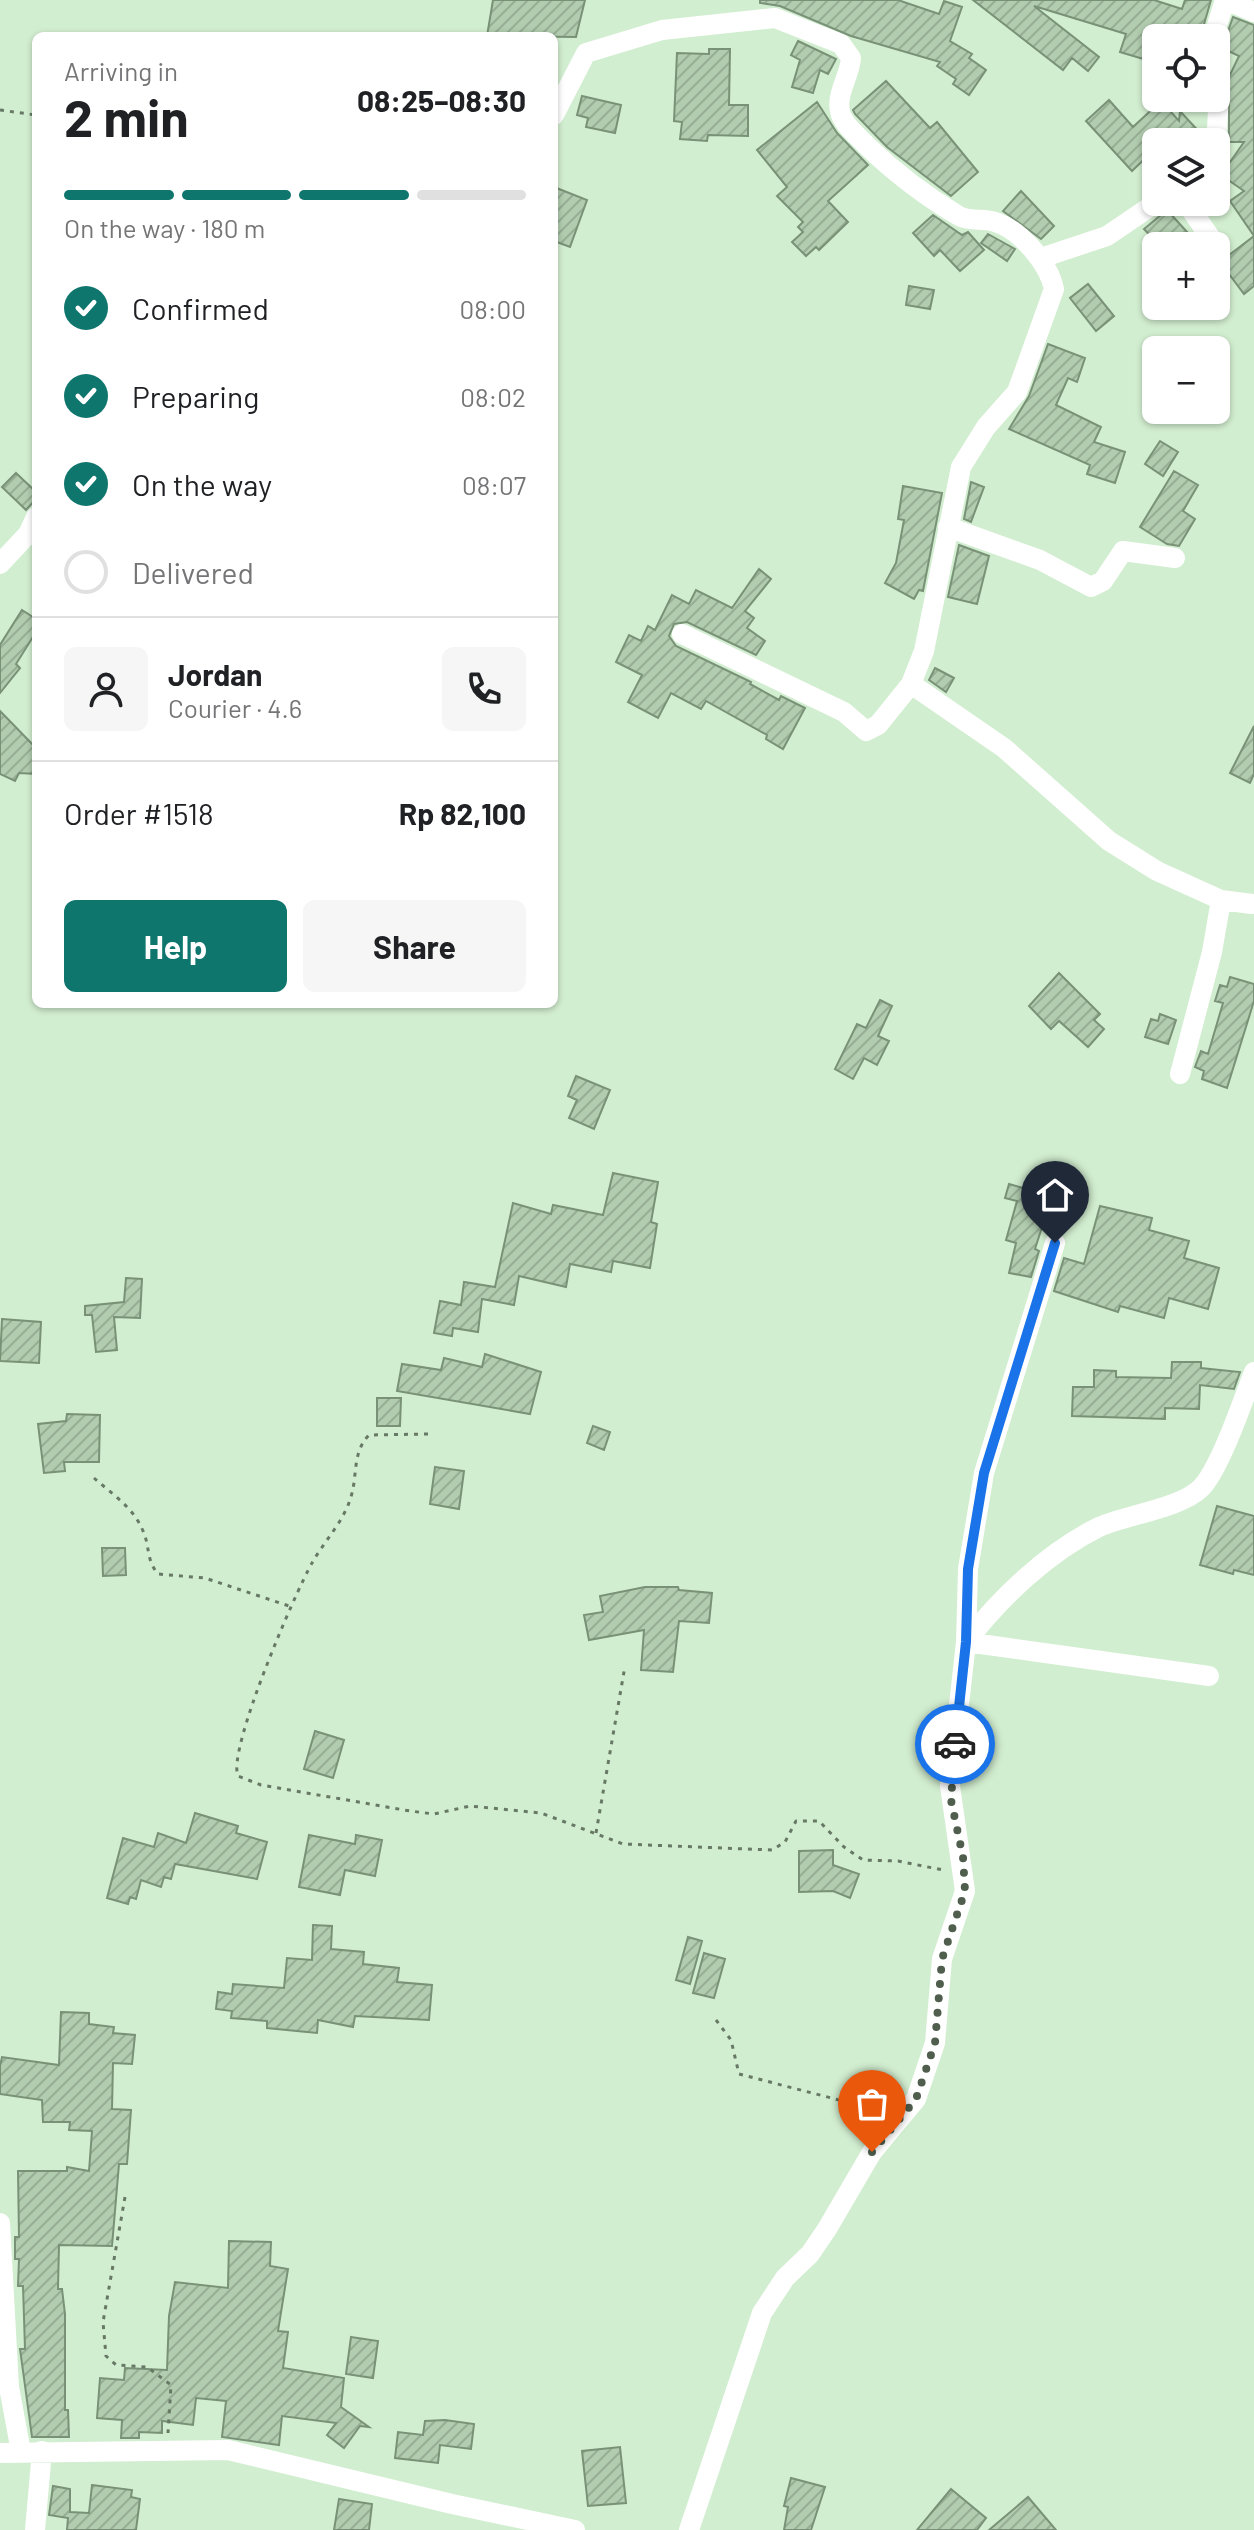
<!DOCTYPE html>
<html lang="en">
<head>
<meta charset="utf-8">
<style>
	:root { --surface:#fff; --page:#f6f6f6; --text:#202124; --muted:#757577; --line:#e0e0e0; --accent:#0f766e }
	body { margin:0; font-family:Barlow,sans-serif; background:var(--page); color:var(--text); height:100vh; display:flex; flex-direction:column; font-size:30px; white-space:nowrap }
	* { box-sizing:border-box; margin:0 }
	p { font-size:26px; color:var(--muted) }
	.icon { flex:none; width:44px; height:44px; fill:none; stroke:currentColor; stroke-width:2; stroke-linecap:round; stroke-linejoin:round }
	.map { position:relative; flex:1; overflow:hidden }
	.details { position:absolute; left:32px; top:32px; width:526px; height:976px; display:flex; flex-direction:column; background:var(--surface); border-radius:12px; box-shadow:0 2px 6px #0004 }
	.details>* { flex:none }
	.controls { position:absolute; left:1142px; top:24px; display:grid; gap:16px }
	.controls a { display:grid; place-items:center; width:88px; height:88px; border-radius:12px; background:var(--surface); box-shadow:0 2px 6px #0004; font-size:40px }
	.pin { position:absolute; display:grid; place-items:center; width:68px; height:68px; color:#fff; margin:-82px -34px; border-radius:50% 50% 50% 0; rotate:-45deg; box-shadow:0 0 8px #0007 }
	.pin .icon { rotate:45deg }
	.courier { position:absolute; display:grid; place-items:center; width:80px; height:80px; margin:-40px; border:6px solid #1a73e8; border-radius:50%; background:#fff; color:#222; box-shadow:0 2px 10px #0007 }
	.summary em { font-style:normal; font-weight:700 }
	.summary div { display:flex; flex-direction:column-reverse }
	.summary { display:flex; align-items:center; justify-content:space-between; height:136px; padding:0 32px }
	h1 { font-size:52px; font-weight:700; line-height:60px }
	.bar { display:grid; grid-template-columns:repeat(4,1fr); gap:12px 8px; align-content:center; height:96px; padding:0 32px }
	.bar i { height:10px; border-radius:6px; background:var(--line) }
	.bar .on { background:var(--accent) }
	.bar p { grid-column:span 4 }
	.line { display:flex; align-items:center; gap:20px; padding:0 32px; border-top:2px solid var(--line) }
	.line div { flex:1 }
	.round { display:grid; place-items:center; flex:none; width:84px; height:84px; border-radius:12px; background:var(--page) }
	ol { padding:0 32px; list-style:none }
	li { display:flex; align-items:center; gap:24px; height:88px }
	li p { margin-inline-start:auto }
	li .icon { padding:8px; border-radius:50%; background:var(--accent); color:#fff; stroke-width:4 }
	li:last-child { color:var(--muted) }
	li i { width:44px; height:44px; border:4px solid var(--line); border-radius:50% }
	.primary-button { display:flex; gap:16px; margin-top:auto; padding:16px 32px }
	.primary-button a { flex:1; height:92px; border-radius:12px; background:var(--accent); color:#fff; font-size:32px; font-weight:700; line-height:92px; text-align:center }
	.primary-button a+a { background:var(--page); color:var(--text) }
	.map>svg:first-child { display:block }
	.building { fill:url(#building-hatch); stroke:#799277; stroke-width:2 }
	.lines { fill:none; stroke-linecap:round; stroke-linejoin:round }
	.path { stroke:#677965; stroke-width:3; stroke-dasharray:4 6; stroke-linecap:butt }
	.minor { stroke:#fff; stroke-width:20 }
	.done { stroke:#4f5e4d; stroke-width:8; stroke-dasharray:0 14.4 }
	.route { stroke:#1a73e8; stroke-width:10 }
</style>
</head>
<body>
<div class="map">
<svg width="1254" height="2530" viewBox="0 0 1254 2530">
	<defs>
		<pattern id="building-hatch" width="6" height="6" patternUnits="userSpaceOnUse" patternTransform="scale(2)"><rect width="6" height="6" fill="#b1ccaf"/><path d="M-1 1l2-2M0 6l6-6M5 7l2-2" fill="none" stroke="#97ae95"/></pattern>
	</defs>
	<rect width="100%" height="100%" fill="#d2eed0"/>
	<path class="building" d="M493,0H585L576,37L487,36Z
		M760,0H898L939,14L944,1L962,7L950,41L972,54L969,58L986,70L969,95L953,84L956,79L937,66L940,62L851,36L780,6L760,3Z
		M973,0H1154L1182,9L1185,0H1211L1200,38H1179L1159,31L1150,61L1120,52L1126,34L1034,6L1099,57L1088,71L1072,58L1063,70Z
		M1233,17L1254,25V236L1230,201L1244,191L1221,175L1244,142H1229V77L1239,56L1222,48Z
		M798,41L836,59L828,74L820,70L813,93L792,87L800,60L791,55Z
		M709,49H730L729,105H748V136L708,135L707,141L680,139L682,122L674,121L677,53L709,54Z
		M886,81L930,128L937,122L978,172L951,196L887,147L855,114L853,110Z
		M582,96L621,105L615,133L586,127L588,118L577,115Z
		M1109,100L1133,127L1161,101L1179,121L1180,111L1203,136V142H1156V148L1132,171L1086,121Z
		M817,102L837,133L868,165L828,201L848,222L819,250L816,247L806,256L792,242L803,232L798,227L803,222L777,196L787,187L757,150Z
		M554,187L587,200L570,247L554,241Z
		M1021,191L1054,226L1041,239L1003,211Z
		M1167,210L1188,233L1174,246H1160L1144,229Z
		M933,215L962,235L968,232L984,250L960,271L940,250L934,256L913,233Z
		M988,234L1015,249L1007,261L981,243Z
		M1254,236V286L1244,294L1220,262Z
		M1088,284L1114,316L1096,331L1070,298Z
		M909,286L934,290L930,309L906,305Z
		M1048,344L1085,358L1077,382L1068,378L1056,405L1101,427L1094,442L1125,452L1115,483L1087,474L1090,465L1009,429L1029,396Z
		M1160,441L1178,452L1163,476L1145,464Z
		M1174,471L1198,485L1183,511L1195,519L1179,546L1167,544L1140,527Z
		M16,473L36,492V499L26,510L2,487Z
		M971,482L984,487L971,522L964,519Z
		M903,486L942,493L923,591L919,590L914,599L885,583L896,563L904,520L898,519Z
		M959,545L989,556L977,604L948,597Z
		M759,569L771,579L745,611L754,618L747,628L765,641L756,655L687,622L674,624L669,636L676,646L751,682L750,684L779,700L781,696L805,708L783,749L766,739L767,735L706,701L701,709L671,693L658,718L628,702L642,675L616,662L629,635L641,641L648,626L655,630L672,595L689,604L696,590L732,608Z
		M22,610L36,619V632L16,664L20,668L0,693V645Z
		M935,668L954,678L946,692L929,680Z
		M0,711L36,748V774L19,773L15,781L0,774Z
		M1254,726V774L1250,783L1230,773Z
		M1059,973L1100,1014L1094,1020L1104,1029L1088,1047L1059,1021L1051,1029L1029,1006Z
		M1230,977L1254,984V1001L1227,1088L1202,1079L1204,1071L1195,1067L1201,1051L1208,1054L1223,1003L1215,1001L1220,985L1227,987Z
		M880,1000L892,1006L878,1036L889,1041L877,1065L864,1058L853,1079L835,1069L857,1024L866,1028Z
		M1160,1014L1176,1020L1168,1044L1145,1037L1151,1019L1158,1021Z
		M576,1076L610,1090L594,1129L569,1118L577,1100L568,1096Z
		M613,1173L658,1182L651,1222L657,1224L650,1268L613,1261L611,1272L570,1264L566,1287L519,1276L514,1305L482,1299L478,1332L453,1328L452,1336L434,1333L440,1301L461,1305L464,1282L495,1287L513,1203L551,1214L553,1205L603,1215Z
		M1009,1184L1052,1196L1035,1249L1039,1251L1031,1277L1009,1273L1016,1243L1006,1240L1017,1201L1005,1198Z
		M1100,1206L1152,1218L1149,1230L1189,1241L1184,1258L1219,1268L1208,1309L1169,1298L1164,1318L1120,1306L1118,1312L1054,1291L1064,1258L1084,1264Z
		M126,1278L142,1279L140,1318L114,1317L117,1350L96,1352L92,1315H85V1306L124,1302Z
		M2,1319L41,1322L39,1363L0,1361Z
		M485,1354L541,1372L530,1414L397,1391L402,1364L441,1370L444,1358L482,1367Z
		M1172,1362H1201V1368L1240,1372L1234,1389L1200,1385L1199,1409L1165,1408V1419L1072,1416L1073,1387H1094V1370L1116,1371V1377L1171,1378Z
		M377,1398H401L400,1426H377Z
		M67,1414L100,1415L99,1462H64L65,1471L44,1473L38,1424L66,1421Z
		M593,1426L610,1432L604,1450L587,1443Z
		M435,1467L464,1471L459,1509L430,1504Z
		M1217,1506L1254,1516V1575L1234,1570L1233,1574L1200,1565Z
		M102,1548H125L126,1575L103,1576Z
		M645,1587H678L679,1590L712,1593L709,1623L679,1621L673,1672L641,1670L644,1630L589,1640L584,1615L603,1612L600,1596Z
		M315,1731L344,1740L333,1778L304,1769Z
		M195,1813L238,1826L236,1833L267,1842L257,1879L175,1864L171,1879L164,1877L161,1887L141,1880L136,1899L130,1897L128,1904L107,1898L123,1838L154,1847L158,1833L186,1843Z
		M309,1835L355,1844L356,1835L382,1840L375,1876L345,1870L340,1895L299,1887Z
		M833,1850V1865L859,1874L850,1898L833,1891L799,1892V1851Z
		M313,1925L332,1926L331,1949L364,1952L363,1964L399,1968L397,1982L432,1985L429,2020L355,2016L353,2027L318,2020L317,2033L267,2028V2021L231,2018L232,2011L216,2009L218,1992L232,1994L233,1984L284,1988L287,1958L312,1960Z
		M688,1937L702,1941L690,1984L676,1980Z
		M704,1953L725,1959L714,1998L693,1993Z
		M61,2012L89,2013V2024L114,2027L113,2033L135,2035L132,2064L113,2063L112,2109L131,2110L127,2164H119L112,2246L59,2245L58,2289H62L65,2314V2410H68L69,2437H32L20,2349H25L23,2286H18L19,2259H15V2237H19L18,2171H67V2167L89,2171L92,2131L69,2130L70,2122H43L42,2100L0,2094V2066L2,2057L59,2065Z
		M229,2241L271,2242L270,2266L288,2269L278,2331L288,2332L283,2368L344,2378L341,2407L369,2427L360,2426L344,2448L327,2435L336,2423L282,2416L279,2445L222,2437L226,2401L196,2398L193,2425L162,2421V2433L139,2432V2438H121L122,2420L97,2418L100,2378L124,2380L125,2368L167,2370L169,2316L175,2282L228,2288Z
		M351,2337L378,2341L373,2378L346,2374Z
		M445,2420L474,2424L471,2449L440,2445L438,2463L395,2458L398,2432L423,2435L425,2421Z
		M620,2447L626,2503L588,2506L582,2451Z
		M791,2478L825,2487L811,2530H784L788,2507L784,2506Z
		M92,2485L132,2490L131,2497L140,2499L136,2530H67L68,2518L49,2515L53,2486L70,2489V2512L89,2513Z
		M951,2489L986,2518L977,2530H917Z
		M1028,2497L1056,2530H989Z
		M339,2499L372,2504L369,2530H334Z"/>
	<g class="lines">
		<path class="path" d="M0,110L36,115
			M428,1434L369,1435C353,1451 357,1474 352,1493C346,1519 325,1540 312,1563C295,1593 227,1750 238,1776L261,1785L410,1811L434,1814L470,1806L541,1813L623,1844L772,1850L785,1842L796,1821H819L844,1847L863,1860L898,1861L943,1870
			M94,1478C112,1494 134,1508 143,1531C150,1546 146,1560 158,1574L205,1578L289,1606
			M596,1833L625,1666
			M716,2020L731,2040L739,2074L839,2100L888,2101
			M125,2197L103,2322L106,2356L116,2365L147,2367L171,2385L168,2433"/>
		<path class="minor" d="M1226,0L1254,12
			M1213,38L1225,0
			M1216,76L1219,94L1216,145
			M554,115L586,53L662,30L775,18L841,44L851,58C850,75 836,94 840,111C842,124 857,135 866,145C894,172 925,196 959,216C970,222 984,218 995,222C1021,230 1049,264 1054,289L1017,392L986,427L961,467L924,651L911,684L878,725L866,731L844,712L682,634
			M1186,202L1216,246
			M1041,258L1107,236L1157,202
			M948,527L1040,560L1091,587L1103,581L1123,551L1175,558
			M0,564L28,534L36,517
			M911,684L1004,748L1109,841L1157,871L1221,900L1252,904
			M1180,1074L1212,952L1221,900
			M1209,1676L966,1642C1000,1598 1048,1552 1099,1527C1126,1515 1181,1508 1201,1488C1220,1469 1243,1400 1254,1372
			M0,2223L9,2387L21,2452
			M0,2453L228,2450L452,2504L575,2530
			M35,2530L42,2451
			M689,2530L762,2313L785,2278L810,2254L827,2229L872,2152L916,2099L935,2043L942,1959L965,1891L950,1786L966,1642L968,1569L984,1473L1055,1243"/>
	</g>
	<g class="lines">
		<path class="done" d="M872,2152L916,2099L935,2043L942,1959L965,1891L963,1857L951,1800L955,1744"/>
		<path class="route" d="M955,1744L966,1642L968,1569L984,1473L1055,1243"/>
	</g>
</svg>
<div class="controls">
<a><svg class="icon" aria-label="locate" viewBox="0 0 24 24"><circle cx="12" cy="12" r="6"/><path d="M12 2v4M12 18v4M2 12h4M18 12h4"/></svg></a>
<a><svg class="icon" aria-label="layers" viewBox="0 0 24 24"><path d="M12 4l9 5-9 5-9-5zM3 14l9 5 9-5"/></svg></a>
<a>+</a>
<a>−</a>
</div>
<div class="pin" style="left:872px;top:2152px;background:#ea580c"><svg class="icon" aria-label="bag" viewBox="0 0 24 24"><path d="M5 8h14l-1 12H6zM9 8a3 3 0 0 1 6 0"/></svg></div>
<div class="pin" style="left:1055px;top:1243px;background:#1f2937"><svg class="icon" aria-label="home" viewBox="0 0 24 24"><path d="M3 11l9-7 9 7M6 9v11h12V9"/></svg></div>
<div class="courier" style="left:955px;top:1744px"><svg class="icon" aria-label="car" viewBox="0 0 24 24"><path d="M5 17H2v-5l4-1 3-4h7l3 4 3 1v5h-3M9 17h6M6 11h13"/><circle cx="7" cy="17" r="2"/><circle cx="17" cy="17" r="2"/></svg></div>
<section class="details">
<div class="summary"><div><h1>2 min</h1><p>Arriving in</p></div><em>08:25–08:30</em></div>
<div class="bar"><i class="on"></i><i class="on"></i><i class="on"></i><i></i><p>On the way · 180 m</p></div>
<ol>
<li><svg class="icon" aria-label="check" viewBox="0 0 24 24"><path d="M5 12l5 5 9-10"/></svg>Confirmed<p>08:00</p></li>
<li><svg class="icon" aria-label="check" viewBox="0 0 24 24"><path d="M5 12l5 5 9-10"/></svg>Preparing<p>08:02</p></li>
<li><svg class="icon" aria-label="check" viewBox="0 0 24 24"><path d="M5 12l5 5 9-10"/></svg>On the way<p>08:07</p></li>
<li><i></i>Delivered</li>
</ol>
<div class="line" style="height:144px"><a class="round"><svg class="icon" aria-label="person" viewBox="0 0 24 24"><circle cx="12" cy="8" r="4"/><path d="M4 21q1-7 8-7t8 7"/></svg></a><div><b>Jordan</b><p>Courier · 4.6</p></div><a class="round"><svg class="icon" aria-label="phone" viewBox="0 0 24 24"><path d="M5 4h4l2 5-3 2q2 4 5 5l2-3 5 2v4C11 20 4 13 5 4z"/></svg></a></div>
<div class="line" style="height:104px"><div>Order #1518</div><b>Rp 82,100</b></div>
<div class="primary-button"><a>Help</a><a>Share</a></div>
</section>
</div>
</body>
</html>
